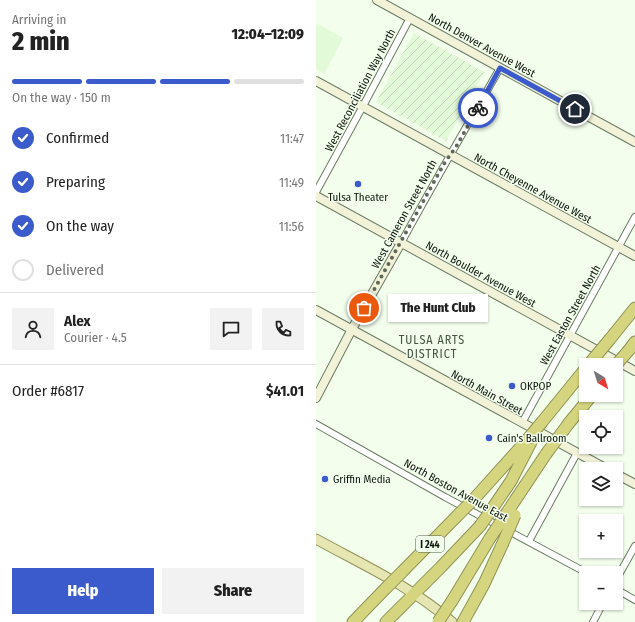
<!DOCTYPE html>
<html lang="en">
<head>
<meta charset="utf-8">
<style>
	:root { --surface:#fff; --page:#f2f2f2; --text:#222; --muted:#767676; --line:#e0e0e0; --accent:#3b5acc }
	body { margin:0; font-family:"Fira Sans Condensed",sans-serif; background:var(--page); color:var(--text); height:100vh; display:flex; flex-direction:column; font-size:15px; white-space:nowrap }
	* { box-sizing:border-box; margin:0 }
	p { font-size:13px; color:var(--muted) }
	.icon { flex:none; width:22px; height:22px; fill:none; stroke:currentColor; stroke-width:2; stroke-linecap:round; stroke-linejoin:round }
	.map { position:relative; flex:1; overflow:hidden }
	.drawer { display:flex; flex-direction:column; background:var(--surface); width:316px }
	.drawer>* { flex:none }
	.needle { width:26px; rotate:142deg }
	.buttons { position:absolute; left:263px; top:358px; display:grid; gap:8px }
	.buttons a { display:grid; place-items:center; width:44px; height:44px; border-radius:0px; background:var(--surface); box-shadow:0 1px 3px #0004; font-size:20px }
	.pin { position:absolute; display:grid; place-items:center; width:34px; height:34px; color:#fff; margin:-17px; border:2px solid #fff; border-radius:50%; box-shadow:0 1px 4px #0007 }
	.courier { position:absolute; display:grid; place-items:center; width:40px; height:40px; margin:-20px; border:3px solid #3b5acc; border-radius:50%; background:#fff; color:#222; box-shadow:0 1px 5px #0007 }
	.bubble { position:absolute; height:28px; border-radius:0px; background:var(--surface); box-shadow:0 1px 3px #0004; font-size:13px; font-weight:800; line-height:28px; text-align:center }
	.summary em { font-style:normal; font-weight:800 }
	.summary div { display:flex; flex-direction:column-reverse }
	.summary { display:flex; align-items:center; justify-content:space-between; height:68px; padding:0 12px }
	h1 { font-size:26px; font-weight:800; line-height:30px }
	.bar { display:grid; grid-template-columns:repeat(4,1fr); gap:6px 4px; align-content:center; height:48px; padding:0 12px }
	.bar i { height:5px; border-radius:3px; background:var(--line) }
	.bar .active { background:var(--accent) }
	.bar p { grid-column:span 4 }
	.line { display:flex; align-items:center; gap:10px; padding:0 12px; border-top:1px solid var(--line) }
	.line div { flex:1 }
	.round { display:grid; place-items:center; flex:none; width:42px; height:42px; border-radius:0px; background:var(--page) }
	ol { padding:0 12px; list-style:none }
	li { display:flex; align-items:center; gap:12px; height:44px }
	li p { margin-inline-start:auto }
	li .icon { padding:4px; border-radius:50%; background:var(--accent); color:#fff; stroke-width:4 }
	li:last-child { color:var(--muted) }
	li i { width:22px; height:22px; border:2px solid var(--line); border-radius:50% }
	.primary-button { display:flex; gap:8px; margin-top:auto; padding:8px 12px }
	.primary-button a { flex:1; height:46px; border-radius:0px; background:var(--accent); color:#fff; font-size:16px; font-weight:800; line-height:46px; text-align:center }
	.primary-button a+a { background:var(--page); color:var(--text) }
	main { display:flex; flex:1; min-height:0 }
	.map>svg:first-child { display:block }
	.built { fill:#e3fad8 }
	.industrial { fill:url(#industrial-furrows) }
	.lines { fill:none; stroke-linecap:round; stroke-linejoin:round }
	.street-casing { stroke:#6b7b63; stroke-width:8 }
	.secondary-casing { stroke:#6b7b63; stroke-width:10 }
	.primary-casing { stroke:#909257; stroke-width:11 }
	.highway-casing { stroke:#909257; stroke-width:13 }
	.street { stroke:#fff; stroke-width:6 }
	.secondary { stroke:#f2f2d9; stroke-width:8 }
	.primary { stroke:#e6e6b2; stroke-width:9 }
	.highway { stroke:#d5d57f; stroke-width:11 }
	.highway-bridge-casing { stroke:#909257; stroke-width:13; stroke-linecap:butt }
	.highway-bridge { stroke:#d5d57f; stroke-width:11 }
	.done { stroke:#5f675b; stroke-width:4; stroke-dasharray:0 7.2 }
	.route { stroke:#3b5acc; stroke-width:5 }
	.poi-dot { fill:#3b5acc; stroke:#f3feed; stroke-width:1.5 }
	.labels { text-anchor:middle; stroke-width:3; stroke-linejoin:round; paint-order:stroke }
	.shield { fill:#f3feed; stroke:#535b50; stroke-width:1 }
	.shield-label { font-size:10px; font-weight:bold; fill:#0f150c }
	.street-label { font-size:11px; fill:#0f150c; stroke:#f3feed }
	.poi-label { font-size:11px; fill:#0f150c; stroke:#f3feed; text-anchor:start }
	.neighbourhood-label { font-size:12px; letter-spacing:1px; fill:#475640; stroke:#f3feed }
</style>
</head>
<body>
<main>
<section class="drawer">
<div class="summary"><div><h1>2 min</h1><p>Arriving in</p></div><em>12:04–12:09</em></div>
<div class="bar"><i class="active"></i><i class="active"></i><i class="active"></i><i></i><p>On the way · 150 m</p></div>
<ol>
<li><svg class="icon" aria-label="check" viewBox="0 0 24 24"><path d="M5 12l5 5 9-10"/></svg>Confirmed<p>11:47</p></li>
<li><svg class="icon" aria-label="check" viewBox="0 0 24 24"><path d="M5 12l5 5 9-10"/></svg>Preparing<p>11:49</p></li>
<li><svg class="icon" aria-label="check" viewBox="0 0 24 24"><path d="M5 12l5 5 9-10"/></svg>On the way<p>11:56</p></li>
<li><i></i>Delivered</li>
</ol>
<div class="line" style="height:72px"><a class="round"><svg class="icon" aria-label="person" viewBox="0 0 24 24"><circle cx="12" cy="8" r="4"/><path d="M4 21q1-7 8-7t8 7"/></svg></a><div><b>Alex</b><p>Courier · 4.5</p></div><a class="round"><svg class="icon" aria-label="chat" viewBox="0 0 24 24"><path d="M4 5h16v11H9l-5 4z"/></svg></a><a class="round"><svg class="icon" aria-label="phone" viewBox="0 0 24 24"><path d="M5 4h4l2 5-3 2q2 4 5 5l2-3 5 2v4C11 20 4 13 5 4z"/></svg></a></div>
<div class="line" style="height:52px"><div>Order #6817</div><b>$41.01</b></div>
<div class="primary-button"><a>Help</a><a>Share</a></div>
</section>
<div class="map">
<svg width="319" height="622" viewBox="0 0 319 622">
	<defs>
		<pattern id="industrial-furrows" width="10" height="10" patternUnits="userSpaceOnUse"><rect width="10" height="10" fill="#e3fad8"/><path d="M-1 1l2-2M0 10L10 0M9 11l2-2" fill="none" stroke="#c2d5b8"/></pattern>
	</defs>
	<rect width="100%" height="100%" fill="#f3feed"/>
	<path class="built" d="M0,23L27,38L8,74L0,69Z"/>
	<path class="industrial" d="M98,33L168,72L130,141L60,102Z"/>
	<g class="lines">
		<g class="street-casing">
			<path id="street" d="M0,192L47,106L94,18
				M85,243C117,184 151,126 184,68
				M206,423L319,217
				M0,424L129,497L271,573
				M213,541L261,453
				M300,580L319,546
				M300,589L319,600
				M277,622L287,603"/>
		</g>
		<g class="secondary-casing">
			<path id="secondary" d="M61,0L259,109
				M0,81L319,256
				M266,113L319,142
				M0,196L319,371
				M0,310L291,469
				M0,398L36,329L85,243
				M300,474L319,484"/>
		</g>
		<g class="primary-casing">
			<path id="primary" d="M0,539C47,565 96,587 136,622"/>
		</g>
		<g class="highway-casing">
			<path id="highway" d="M294,339L319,308
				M313,350L319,342
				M226,422L270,368
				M253,423L276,395
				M158,499L211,440
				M176,509L195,481L215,442
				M192,511L230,454
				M85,573L143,514
				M136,601L174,538
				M37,622L70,588
				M70,622L125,567L164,526
				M147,622L168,584L186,545"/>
		</g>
		<use href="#street" class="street"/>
		<use href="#secondary" class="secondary"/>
		<use href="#primary" class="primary"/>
		<use href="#highway" class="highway"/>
		<g class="highway-bridge-casing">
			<path id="highway-bridge" d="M274,363L294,339
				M300,365L313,350
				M211,440L226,422
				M230,454L253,423
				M143,514L158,499
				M164,526L176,509
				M174,538L192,511
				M186,545L199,515
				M70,588L85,573
				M122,622L136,601"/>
		</g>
		<use href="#highway-bridge" class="highway-bridge"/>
	</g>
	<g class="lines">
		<path class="done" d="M48,308L129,162L140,147L162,108"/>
		<path class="route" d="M162,108L184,68L259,109"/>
	</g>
	<g class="poi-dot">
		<circle cx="42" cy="184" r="4"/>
		<circle cx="196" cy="386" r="4"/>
		<circle cx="173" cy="438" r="4"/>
		<circle cx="9" cy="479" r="4"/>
	</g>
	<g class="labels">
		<rect class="shield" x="100" y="536" width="28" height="16" rx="3"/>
		<g class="shield-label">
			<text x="114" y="548">I 244</text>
		</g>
		<g class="street-label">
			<text transform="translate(166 45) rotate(29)" y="4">North Denver Avenue West</text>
			<text transform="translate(44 90) rotate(-62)" y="4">West Reconciliation Way North</text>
			<text transform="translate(217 188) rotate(29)" y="4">North Cheyenne Avenue West</text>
			<text transform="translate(88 214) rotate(-61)" y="4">West Cameron Street North</text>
			<text transform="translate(165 274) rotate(29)" y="4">North Boulder Avenue West</text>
			<text transform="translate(254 315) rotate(-61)" y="4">West Easton Street North</text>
			<text transform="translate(171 392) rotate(29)" y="4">North Main Street</text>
			<text transform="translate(140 490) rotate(29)" y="4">North Boston Avenue East</text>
		</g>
		<g class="poi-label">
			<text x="42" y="201" text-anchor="middle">Tulsa Theater</text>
			<text x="204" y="390">OKPOP</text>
			<text x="181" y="442">Cain's Ballroom</text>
			<text x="17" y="483">Griffin Media</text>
		</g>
		<g class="neighbourhood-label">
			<text x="116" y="344">TULSA ARTS<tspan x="116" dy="14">DISTRICT</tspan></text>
		</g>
	</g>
</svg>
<div class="buttons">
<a><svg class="needle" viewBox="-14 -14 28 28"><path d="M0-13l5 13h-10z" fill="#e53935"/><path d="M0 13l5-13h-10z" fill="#767676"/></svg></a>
<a><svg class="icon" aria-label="locate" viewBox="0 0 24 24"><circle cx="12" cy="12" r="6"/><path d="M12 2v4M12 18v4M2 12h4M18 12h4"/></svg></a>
<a><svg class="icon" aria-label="layers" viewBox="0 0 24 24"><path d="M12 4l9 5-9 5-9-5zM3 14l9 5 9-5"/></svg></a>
<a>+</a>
<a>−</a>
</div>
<div class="pin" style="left:48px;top:308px;background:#ea580c"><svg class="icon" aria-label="bag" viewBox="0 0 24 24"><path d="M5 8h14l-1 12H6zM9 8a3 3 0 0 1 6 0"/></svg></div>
<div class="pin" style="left:259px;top:109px;background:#1f2937"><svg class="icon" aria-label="home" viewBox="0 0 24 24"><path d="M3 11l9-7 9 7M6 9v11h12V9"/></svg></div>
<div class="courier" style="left:162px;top:108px"><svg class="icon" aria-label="bike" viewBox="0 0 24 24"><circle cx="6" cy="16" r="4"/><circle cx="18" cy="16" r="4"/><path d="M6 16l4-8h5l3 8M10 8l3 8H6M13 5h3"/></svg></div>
<div class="bubble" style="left:72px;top:294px;width:100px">The Hunt Club</div>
</div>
</main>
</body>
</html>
